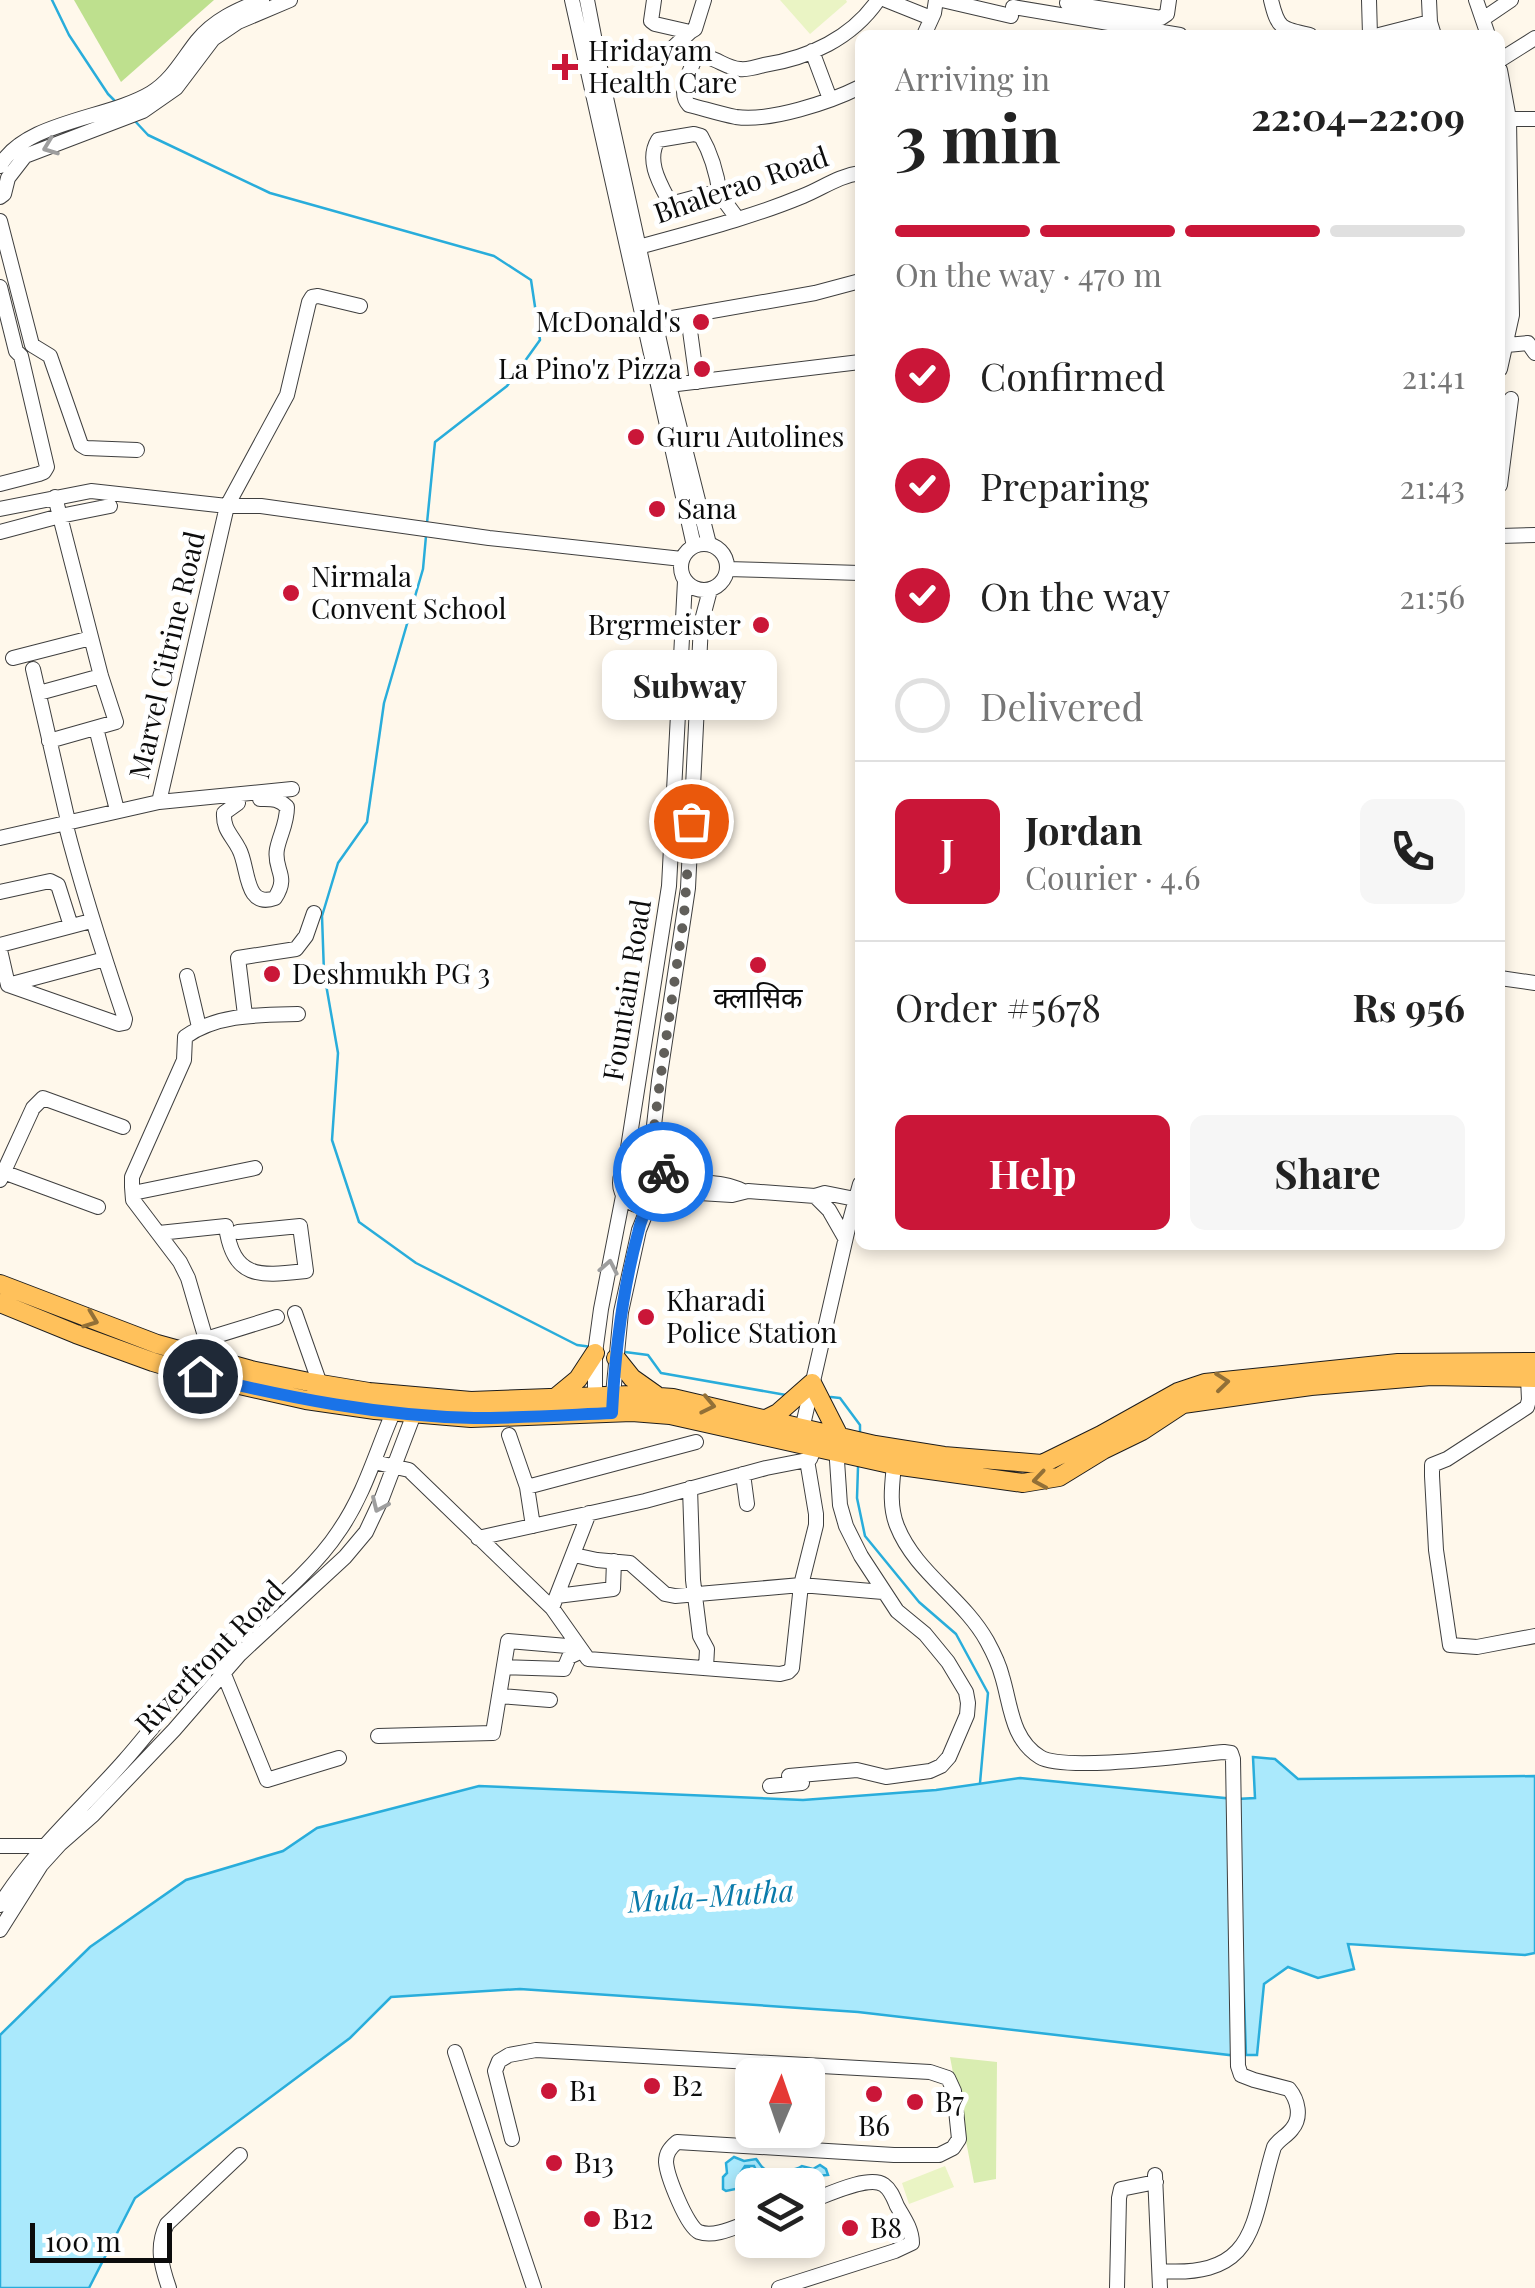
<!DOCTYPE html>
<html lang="en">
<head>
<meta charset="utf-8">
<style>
	:root { --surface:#fff; --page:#f6f6f6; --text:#222; --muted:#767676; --line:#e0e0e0; --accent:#ca1638 }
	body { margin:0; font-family:"Playfair Display","Noto Sans Devanagari",serif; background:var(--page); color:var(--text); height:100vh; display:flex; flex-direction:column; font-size:38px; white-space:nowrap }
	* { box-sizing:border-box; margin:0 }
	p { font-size:32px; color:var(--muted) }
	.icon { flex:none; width:55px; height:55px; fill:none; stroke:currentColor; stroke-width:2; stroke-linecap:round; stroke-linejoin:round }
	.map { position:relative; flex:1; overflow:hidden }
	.details { position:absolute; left:855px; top:30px; width:650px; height:1220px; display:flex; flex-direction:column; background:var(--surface); border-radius:15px; box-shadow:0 5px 15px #0003 }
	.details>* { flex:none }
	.needle { width:65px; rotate:2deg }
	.fabs { position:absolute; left:735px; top:2058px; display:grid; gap:20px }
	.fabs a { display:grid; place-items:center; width:90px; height:90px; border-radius:15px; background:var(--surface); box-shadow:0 5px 15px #0003; font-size:50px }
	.scale { position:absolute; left:30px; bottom:25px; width:142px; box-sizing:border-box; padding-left:10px; border:5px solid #0c0c0c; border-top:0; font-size:28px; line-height:35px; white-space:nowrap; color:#0c0c0c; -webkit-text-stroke:8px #fff; paint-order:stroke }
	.pin { position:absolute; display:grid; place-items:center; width:85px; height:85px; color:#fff; margin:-42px; border:5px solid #fff; border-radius:50%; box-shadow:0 2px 10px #0007 }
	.courier { position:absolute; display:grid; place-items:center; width:100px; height:100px; margin:-50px; border:8px solid #1a73e8; border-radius:50%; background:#fff; color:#222; box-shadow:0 2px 12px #0007 }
	.bubble { position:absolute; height:70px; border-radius:15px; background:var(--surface); box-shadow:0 5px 15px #0003; font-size:32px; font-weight:700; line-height:70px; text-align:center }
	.headline em { font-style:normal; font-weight:700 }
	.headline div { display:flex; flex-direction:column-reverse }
	.headline { display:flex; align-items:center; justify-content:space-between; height:170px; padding:0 40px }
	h1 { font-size:65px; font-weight:700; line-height:75px }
	.bar { display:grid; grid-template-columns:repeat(4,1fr); gap:15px 10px; align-content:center; height:120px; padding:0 40px }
	.bar i { height:12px; border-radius:8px; background:var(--line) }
	.bar .selected { background:var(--accent) }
	.bar p { grid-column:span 4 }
	.line { display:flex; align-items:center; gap:25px; padding:0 40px; border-top:2px solid var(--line) }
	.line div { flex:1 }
	.round { display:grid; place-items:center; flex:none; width:105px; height:105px; border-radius:15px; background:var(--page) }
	ol { padding:0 40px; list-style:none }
	li { display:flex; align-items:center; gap:30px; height:110px }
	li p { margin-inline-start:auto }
	li .icon { padding:10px; border-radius:50%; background:var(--accent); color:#fff; stroke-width:4 }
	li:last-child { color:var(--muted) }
	li i { width:55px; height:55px; border:5px solid var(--line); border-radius:50% }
	.cta { display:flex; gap:20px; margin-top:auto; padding:20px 40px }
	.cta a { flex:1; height:115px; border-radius:15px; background:var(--accent); color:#fff; font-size:40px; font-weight:700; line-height:115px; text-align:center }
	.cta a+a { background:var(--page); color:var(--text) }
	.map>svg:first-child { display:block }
	.green { fill:#d9edb1 }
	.forest { fill:#bee08e }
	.pitch { fill:#eaf4c4 }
	.water { fill:#aae9fc; stroke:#29addb; stroke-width:2.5 }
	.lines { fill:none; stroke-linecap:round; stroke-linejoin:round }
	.stream { stroke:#29addb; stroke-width:2.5 }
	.minor-casing { stroke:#3f3f3f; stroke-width:16 }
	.major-casing { stroke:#1d1d1d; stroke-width:20 }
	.minor { stroke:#fff; stroke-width:14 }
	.major { stroke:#ffc15b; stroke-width:18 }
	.oneway { stroke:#9e9e9e }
	.oneway2 { stroke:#927037 }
	.done { stroke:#615f5a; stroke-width:10; stroke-dasharray:0 18 }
	.route { stroke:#1a73e8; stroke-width:12 }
	.poi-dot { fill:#ca1638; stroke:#fff; stroke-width:4 }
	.labels { text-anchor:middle; stroke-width:10; stroke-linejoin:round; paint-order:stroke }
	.poi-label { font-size:28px; fill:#0c0c0c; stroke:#fff; text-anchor:start }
	.street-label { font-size:28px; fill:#0c0c0c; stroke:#fff }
	.water-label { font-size:30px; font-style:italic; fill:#097aaa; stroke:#fff }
</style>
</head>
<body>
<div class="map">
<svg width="1535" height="2288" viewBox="0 0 1535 2288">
	<rect width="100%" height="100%" fill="#fff8eb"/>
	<path class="green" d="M626 1183a16 16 0 1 1 32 0a16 16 0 1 1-32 0Z
		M950,2057L997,2062L996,2179L974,2183Z"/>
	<path class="forest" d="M74,0H214L121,82Z"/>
	<path class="pitch" d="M780,0H846L847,2L810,34Z
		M945,2166L954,2187L909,2204L902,2183Z"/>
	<path class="water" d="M1253,1757L1275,1759L1298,1779L1535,1776V1953L1525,1955L1348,1944L1354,1969L1318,1978L1288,1967L1264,1984L1257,2055H1246L1237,1799L1255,1798Z
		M1020,1778L1234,1799L1238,2056L858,2012L520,1989L391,1997L350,2038L135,2198L89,2288H0V2035L90,1947L186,1880L283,1851L317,1828L479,1786L803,1800L936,1790Z
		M734,2157L744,2161L756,2159C759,2162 761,2168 766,2170C773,2174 797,2170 802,2166L813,2169L820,2165L826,2169L828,2175L816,2176L810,2180L806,2173C797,2177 781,2179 771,2177C767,2176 763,2174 758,2174L754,2166H745L739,2175L746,2168H749L757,2179L755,2185L726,2191L723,2189V2177L727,2173L726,2163Z"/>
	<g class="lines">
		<path class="stream" d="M52,0L69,35L108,94L114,100
			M134,120L148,135L270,193L494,256L531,280L540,340L507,386L435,442L427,523
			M426,536L423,569L384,703L367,822L338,863L322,916L324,973L338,1053L332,1140L359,1222L416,1263L577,1345L592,1347
			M625,1352L648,1355L661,1373L786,1395
			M831,1397L840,1398L860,1425V1434
			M858,1467L857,1498L865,1536L919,1602L956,1634L988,1693L980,1783"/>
		<g class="minor-casing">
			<path id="minor" d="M572,0L694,546
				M587,0L605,93L669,385L709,544
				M654,0L651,21L655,24L690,32L695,29L704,0
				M886,0L931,18
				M942,0L1011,16
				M1271,0C1278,29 1281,29 1310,35
				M1369,0L1370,35
				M1429,0L1430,22L1434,35
				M1476,0L1488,35
				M1067,3L1161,18L1167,14L1169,0
				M1013,7L1180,35
				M1483,19L1511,0
				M924,35L934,13L936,0
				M1379,35L1430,22
				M812,51L830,99
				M664,56L690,32
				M1500,60L1535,38
				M1500,70L1509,119L1512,315L1500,369
				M860,87C830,102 770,122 736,117C720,114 705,109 689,105C677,92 690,73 695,58C713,53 723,68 740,69C747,70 757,67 764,65C809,58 852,38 878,0
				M1509,119H1535
				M0,166C25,121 108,119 151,93C172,80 182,60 197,41C214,20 237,10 262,0
				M719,191L674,203L669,201C659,182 646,160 658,140L694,134L701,136C712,155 717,174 720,195L737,218
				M0,197L4,194L8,178L25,156L143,111L176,88L213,39L238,22L290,0
				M0,221L32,345L50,356L81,445L86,448L137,450
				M639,247C693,232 750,218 803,196C823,188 838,176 860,173
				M0,287L16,351L21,356L47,467L44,472L39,474L0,484
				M688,316L697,382
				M655,321L815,293L860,281
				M1507,345L1528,343L1535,353
				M669,385L860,362
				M1500,485L1511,399
				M0,509L91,491L227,506H261L489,538L682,559
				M0,532L60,516L110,506
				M1500,536L1535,535
				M681 567a23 23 0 1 1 46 0a23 23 0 1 1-46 0Z
				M727,569L860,573
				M13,658L91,638
				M33,669L68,821
				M39,693L101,676
				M96,728L117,810
				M49,741L116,722L101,676L55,497
				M159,802L227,506L287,395L309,302L312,297L318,296L360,306
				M238,803L224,813C223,830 232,835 239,849C249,867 244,909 275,898C290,875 273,870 277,849C280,834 287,824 287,807C278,798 272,799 260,799
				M65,822C82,889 103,954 125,1019L124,1023L119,1024L8,985L105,959
				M0,838L159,802L292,789
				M0,892L50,881L58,885L71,926
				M0,945L91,921
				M0,950L8,985
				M187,976L199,1027
				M1500,978L1535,983
				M245,1015L238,958L296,949L306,936L314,913
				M657,1131C664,1154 677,1171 700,1180
				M620 1183a23 23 0 1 1 46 0a23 23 0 1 1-46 0Z
				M650,1161L659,1081L688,888L701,624L710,590
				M625,1167L669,886L685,581
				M3,1172L98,1207
				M665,1174C690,1185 718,1179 743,1191
				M0,1180L33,1108L43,1098L123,1127
				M133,1193L255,1168
				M662,1196L683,1192L732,1195L748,1191L815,1196L825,1193L855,1199
				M815,1196L829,1210L845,1238
				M159,1233L226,1226C233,1280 260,1276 306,1271L300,1226L238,1232
				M295,1313L320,1384
				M206,1339L277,1317
				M205,1358L207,1343L188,1278L180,1262L133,1200L132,1187V1177L184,1060L185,1037C217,1014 260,1015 298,1014
				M1528,1378L1529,1400L1527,1407L1447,1459L1432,1465V1476L1436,1550L1450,1645L1477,1647L1535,1636
				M595,1403V1353L601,1309L623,1196
				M612,1405L621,1312L639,1230L649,1205
				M509,1435L527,1487L533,1526
				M800,1438L849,1224L860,1184
				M374,1462L409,1470L552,1608L588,1659L780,1674L788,1672L792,1668L801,1585L816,1525V1514L807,1460L810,1459L815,1447
				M894,1465C892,1485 889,1506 897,1526C915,1572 963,1598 987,1641C993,1652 999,1664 1002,1676C1011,1705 1011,1739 1040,1757C1064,1772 1190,1755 1224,1752L1231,1753L1233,1759L1238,2066L1241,2075L1254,2080L1289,2089C1298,2100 1302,2117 1292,2129C1287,2136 1279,2139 1274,2147C1251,2221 1260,2278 1160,2271
				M743,1474L747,1504
				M527,1487L696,1442
				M690,1488L693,1580L700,1636L707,1649L706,1668
				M478,1538L645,1501L766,1468L807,1460
				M574,1555L597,1560L630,1563L665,1594L675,1596L801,1585L883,1592
				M557,1596L613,1589L614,1561
				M552,1608L589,1513
				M504,1667L564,1669L569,1657L582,1651
				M223,1672L267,1780L339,1758
				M500,1696L550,1700
				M378,1736L493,1733L508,1641L579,1647
				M789,1776L857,1770L886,1777L930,1771L941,1766L949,1757L967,1715L968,1703L966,1692L948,1662L925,1634L897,1611L861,1556L846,1526L840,1505L836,1446
				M770,1786L802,1783
				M0,1846H44
				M0,1905C34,1850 82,1809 125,1760C157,1724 185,1683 220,1650C258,1614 311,1574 339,1531C366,1492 377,1448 396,1406
				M0,1930L41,1865L60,1844L93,1815L174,1730L240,1654L345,1557L366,1532L382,1498L417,1406
				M455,2052L534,2288
				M512,2139L495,2071L499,2061L509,2055L536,2050L930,2072L948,2078L954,2091L959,2139L953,2148L939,2155H894L677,2142C670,2148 666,2153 666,2162C667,2176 687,2227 699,2232C715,2238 737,2226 752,2221
				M1155,2175L1160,2288
				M169,2288C161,2265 156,2246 167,2224L240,2155
				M779,2288L895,2251L912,2243C912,2229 904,2218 897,2206C894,2199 891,2190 884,2185C869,2174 825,2196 808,2202
				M1117,2288L1119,2198L1121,2189L1156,2182"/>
		</g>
		<g class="major-casing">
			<path id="major" d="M0,1284L157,1344L251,1370L309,1382L369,1392L471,1401L632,1395L673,1398L875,1445L944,1456L1042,1464L1101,1435L1178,1392L1205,1383L1398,1363L1535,1362
				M0,1303L76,1334L153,1362L200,1376L306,1400L375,1410L471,1418L632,1412L670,1415L894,1465L1023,1483L1059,1477L1103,1450L1142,1431L1183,1404L1311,1386L1431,1376L1535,1378
				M616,1358L632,1378L656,1395
				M555,1398L578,1379L595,1353
				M768,1418L778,1413L812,1383L839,1436"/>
		</g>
		<use href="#minor" class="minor"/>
		<use href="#major" class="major"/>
	</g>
	<defs><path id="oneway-chevron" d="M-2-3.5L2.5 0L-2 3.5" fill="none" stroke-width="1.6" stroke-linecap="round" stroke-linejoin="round" transform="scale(2.5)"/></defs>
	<g class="oneway">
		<use href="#oneway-chevron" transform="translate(50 147) rotate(159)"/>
		<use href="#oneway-chevron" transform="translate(609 1267) rotate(-79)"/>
		<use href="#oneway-chevron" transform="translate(379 1505) rotate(114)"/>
	</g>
	<g class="oneway2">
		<use href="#oneway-chevron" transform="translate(91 1320) rotate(21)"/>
		<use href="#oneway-chevron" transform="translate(1222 1382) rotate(-6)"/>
		<use href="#oneway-chevron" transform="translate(708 1405) rotate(12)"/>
		<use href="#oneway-chevron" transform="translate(1040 1480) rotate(171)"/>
	</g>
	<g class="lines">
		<path class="done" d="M663,1172L659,1166L650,1160L660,1081L684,916L691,821"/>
		<path class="route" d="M200,1376C289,1398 381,1416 474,1418C520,1418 566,1415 612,1413C615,1352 622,1292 638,1233C640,1224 644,1211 651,1205C663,1193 670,1191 663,1172"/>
	</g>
	<g class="poi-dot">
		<path d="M560 52h10v10h10v10h-10v10h-10v-10h-10v-10h10z"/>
		<circle cx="701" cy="322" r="10"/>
		<circle cx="702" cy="369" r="10"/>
		<circle cx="636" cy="437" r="10"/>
		<circle cx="657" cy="509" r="10"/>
		<circle cx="291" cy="593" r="10"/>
		<circle cx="761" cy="625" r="10"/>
		<circle cx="758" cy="965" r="10"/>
		<circle cx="272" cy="974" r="10"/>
		<circle cx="646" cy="1317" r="10"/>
		<circle cx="652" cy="2086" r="10"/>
		<circle cx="549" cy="2091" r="10"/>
		<circle cx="874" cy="2094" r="10"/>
		<circle cx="915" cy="2102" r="10"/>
		<circle cx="554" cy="2163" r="10"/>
		<circle cx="592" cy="2219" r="10"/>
		<circle cx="850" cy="2228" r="10"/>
	</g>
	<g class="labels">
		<g class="poi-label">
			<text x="588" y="61">Hridayam<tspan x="588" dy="32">Health Care</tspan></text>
			<text x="681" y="332" text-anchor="end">McDonald's</text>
			<text x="682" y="379" text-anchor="end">La Pino'z Pizza</text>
			<text x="656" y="447">Guru Autolines</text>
			<text x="677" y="519">Sana</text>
			<text x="311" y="587">Nirmala<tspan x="311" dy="32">Convent School</tspan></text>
			<text x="741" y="635" text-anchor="end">Brgrmeister</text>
			<text x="292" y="984">Deshmukh PG 3</text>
			<text x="758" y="1008" text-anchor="middle">क्लासिक</text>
			<text x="666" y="1311">Kharadi<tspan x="666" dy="32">Police Station</tspan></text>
			<text x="672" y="2096">B2</text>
			<text x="569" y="2101">B1</text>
			<text x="935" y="2112">B7</text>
			<text x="874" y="2136" text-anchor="middle">B6</text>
			<text x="574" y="2173">B13</text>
			<text x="612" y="2229">B12</text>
			<text x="870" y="2238">B8</text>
		</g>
		<g class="street-label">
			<text transform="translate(741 185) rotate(-19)" y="10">Bhalerao Road</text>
			<text transform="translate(167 655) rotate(-77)" y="10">Marvel Citrine Road</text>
			<text transform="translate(627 990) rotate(-81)" y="10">Fountain Road</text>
			<text transform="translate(210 1657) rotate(-46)" y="10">Riverfront Road</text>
		</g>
		<g class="water-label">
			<text transform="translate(711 1897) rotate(-4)" y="10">Mula-Mutha</text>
		</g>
	</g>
</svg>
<div class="fabs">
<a><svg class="needle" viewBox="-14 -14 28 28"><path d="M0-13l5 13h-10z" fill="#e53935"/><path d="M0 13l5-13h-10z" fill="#767676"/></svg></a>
<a><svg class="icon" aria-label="layers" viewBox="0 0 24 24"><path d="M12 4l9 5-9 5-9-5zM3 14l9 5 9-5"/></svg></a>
</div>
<div class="scale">100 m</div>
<div class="pin" style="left:691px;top:821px;background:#ea580c"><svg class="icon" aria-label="bag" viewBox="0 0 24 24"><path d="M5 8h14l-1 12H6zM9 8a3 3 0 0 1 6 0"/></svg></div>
<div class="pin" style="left:200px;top:1376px;background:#1f2937"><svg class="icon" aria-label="home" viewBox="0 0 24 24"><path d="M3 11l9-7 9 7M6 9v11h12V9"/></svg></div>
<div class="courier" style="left:663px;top:1172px"><svg class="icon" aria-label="bike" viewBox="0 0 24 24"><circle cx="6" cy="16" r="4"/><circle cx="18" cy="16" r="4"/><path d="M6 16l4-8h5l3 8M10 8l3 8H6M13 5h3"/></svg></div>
<div class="bubble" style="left:602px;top:650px;width:175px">Subway</div>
<section class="details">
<div class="headline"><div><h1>3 min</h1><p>Arriving in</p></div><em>22:04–22:09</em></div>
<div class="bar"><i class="selected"></i><i class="selected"></i><i class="selected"></i><i></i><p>On the way · 470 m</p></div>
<ol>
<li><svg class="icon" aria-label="check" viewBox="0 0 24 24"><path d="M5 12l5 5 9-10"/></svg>Confirmed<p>21:41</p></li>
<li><svg class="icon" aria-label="check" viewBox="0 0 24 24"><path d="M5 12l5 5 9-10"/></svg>Preparing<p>21:43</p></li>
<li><svg class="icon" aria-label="check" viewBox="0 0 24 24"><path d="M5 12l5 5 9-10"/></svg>On the way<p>21:56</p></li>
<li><i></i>Delivered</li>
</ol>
<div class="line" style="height:180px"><b class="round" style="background:var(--accent);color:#fff">J</b><div><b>Jordan</b><p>Courier · 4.6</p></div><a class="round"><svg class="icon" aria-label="phone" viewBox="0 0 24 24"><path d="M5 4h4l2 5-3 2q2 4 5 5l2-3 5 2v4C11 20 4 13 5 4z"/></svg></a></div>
<div class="line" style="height:130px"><div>Order #5678</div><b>Rs 956</b></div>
<div class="cta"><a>Help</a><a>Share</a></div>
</section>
</div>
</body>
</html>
